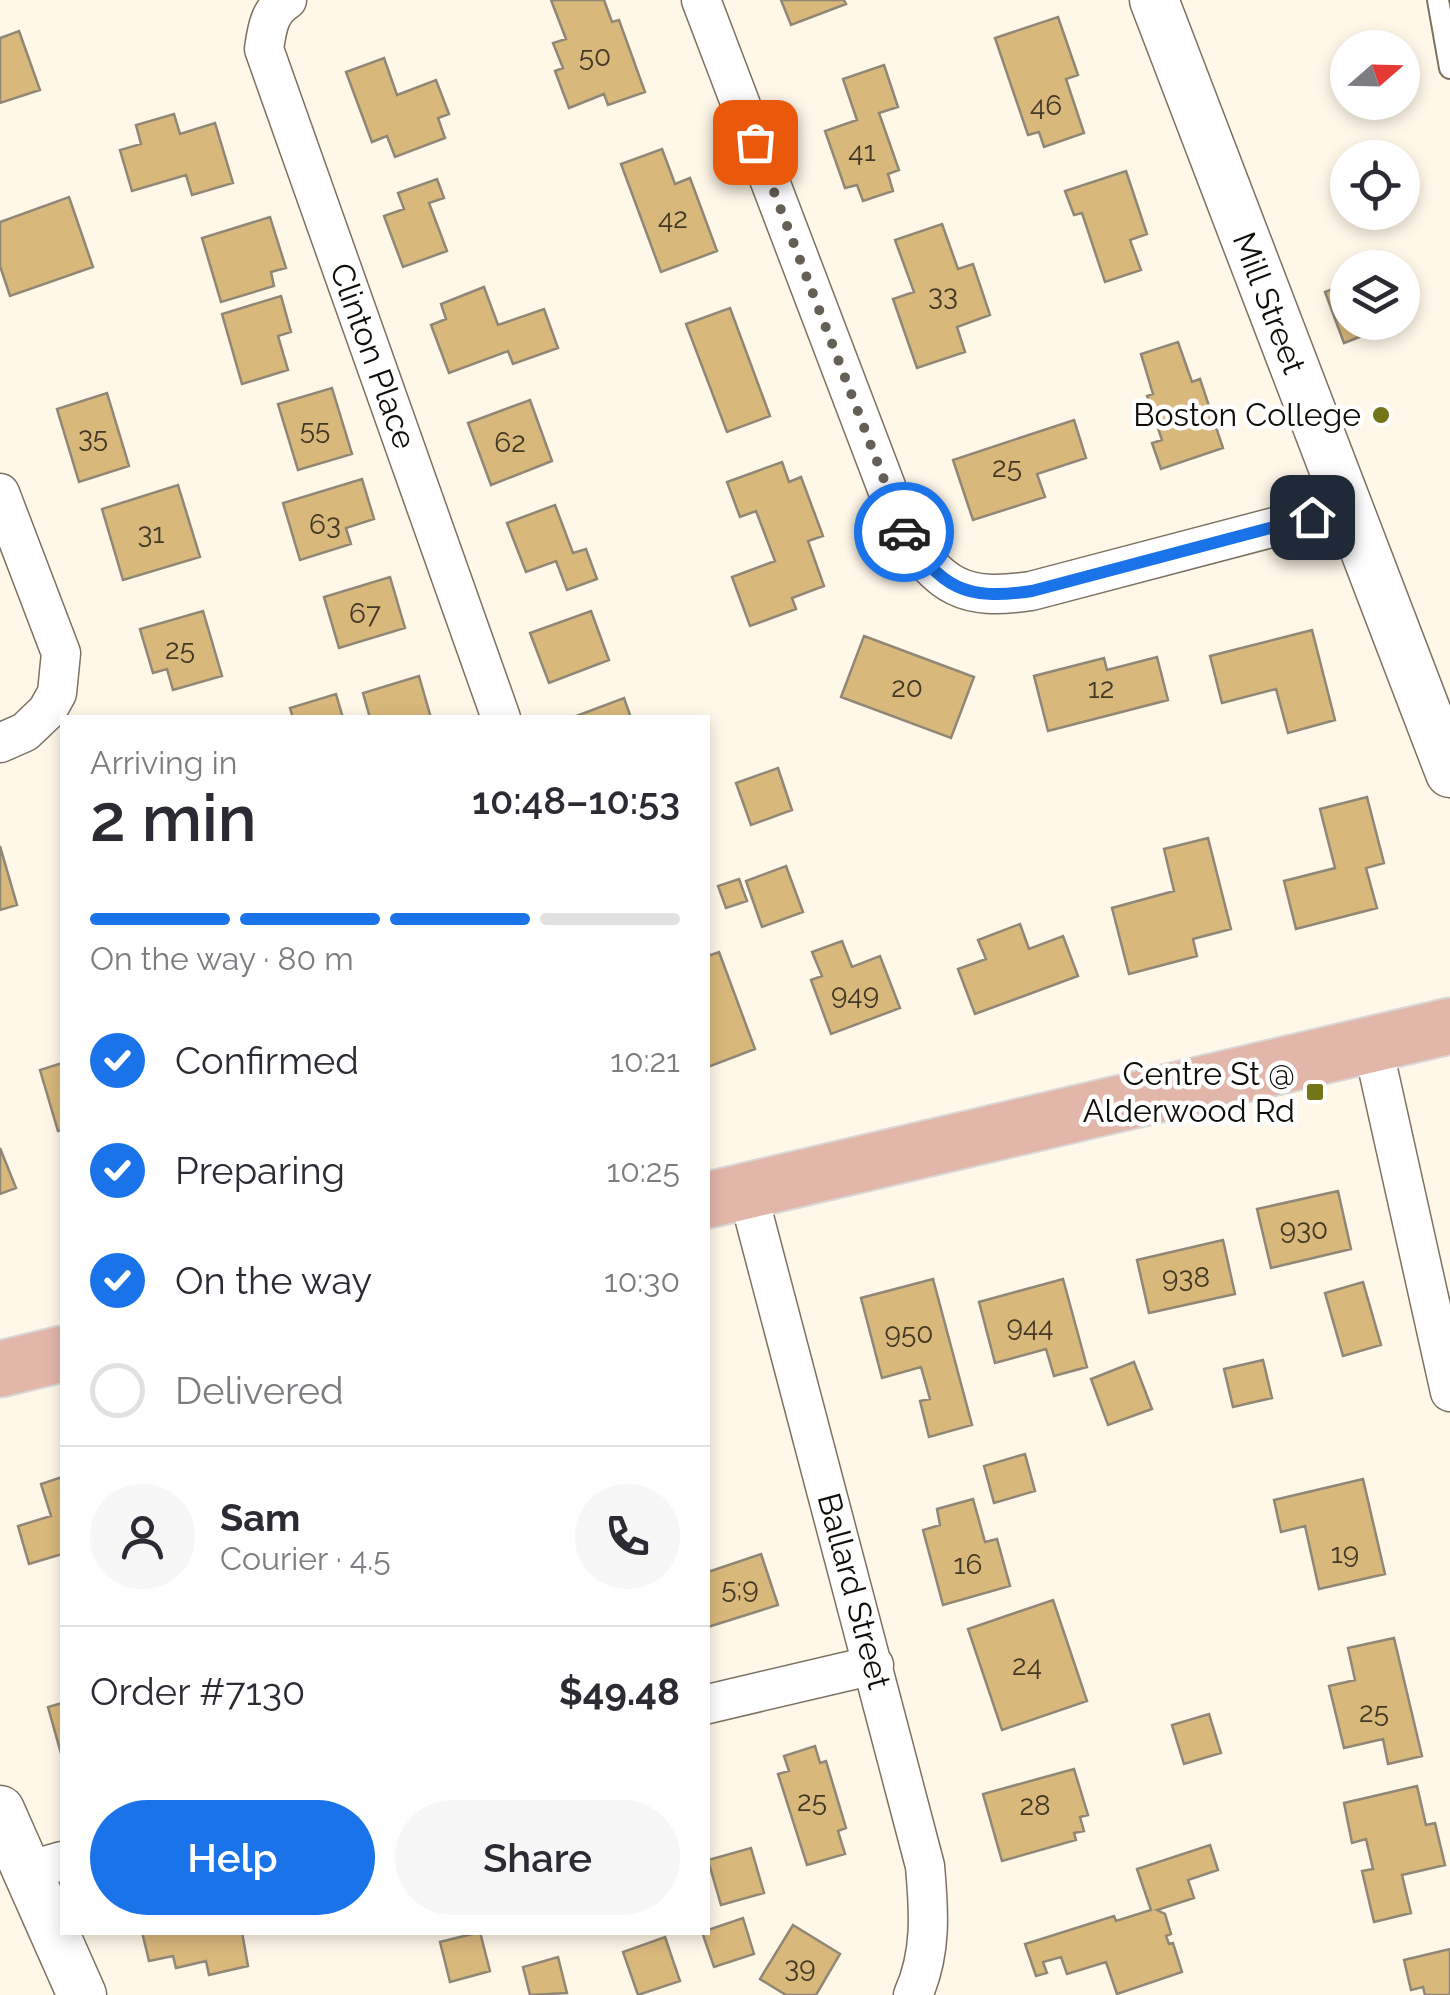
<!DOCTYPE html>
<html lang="en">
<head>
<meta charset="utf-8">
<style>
	:root { --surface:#fff; --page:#f7f7f7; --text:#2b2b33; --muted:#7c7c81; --line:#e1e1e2; --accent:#1a73e8 }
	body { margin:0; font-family:Raleway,sans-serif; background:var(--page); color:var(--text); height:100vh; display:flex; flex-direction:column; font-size:38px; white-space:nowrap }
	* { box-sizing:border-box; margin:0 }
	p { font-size:32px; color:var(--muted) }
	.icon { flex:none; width:55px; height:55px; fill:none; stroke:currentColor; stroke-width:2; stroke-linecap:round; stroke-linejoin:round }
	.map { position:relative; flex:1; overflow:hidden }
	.sheet { position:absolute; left:60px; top:715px; width:650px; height:1220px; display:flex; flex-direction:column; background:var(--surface); border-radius:0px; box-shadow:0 5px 15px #0003 }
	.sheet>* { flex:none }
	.needle { width:65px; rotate:70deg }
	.buttons { position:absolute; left:1330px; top:30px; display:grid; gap:20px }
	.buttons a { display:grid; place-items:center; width:90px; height:90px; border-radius:50%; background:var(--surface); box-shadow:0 5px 15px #0003; font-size:50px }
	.pin { position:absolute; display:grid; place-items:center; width:85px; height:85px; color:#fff; margin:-42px; border-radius:20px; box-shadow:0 5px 15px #0006 }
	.courier { position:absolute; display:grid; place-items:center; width:100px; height:100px; margin:-50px; border:8px solid #1a73e8; border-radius:50%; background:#fff; color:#222; box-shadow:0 2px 12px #0007 }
	.overview em { font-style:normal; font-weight:600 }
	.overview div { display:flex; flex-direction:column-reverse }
	.overview { display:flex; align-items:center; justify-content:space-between; height:170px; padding:0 30px }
	h1 { font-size:65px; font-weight:600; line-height:75px }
	.bar { display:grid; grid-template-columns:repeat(4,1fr); gap:15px 10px; align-content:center; height:120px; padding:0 30px }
	.bar i { height:12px; border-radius:8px; background:var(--line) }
	.bar .on { background:var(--accent) }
	.bar p { grid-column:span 4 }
	.line { display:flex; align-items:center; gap:25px; padding:0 30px; border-top:2px solid var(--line) }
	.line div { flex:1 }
	.round { display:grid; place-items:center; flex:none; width:105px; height:105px; border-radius:52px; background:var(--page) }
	ol { padding:0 30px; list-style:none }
	li { display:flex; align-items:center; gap:30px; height:110px }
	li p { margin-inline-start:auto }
	li .icon { padding:10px; border-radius:50%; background:var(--accent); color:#fff; stroke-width:4 }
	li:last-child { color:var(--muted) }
	li i { width:55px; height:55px; border:5px solid var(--line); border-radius:50% }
	.primary-button { display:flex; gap:20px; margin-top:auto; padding:20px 30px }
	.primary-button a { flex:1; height:115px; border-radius:60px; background:var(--accent); color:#fff; font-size:40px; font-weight:600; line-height:115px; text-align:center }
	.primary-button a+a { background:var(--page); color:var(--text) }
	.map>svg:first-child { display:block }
	.building { fill:#d9b87c; stroke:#908776; stroke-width:2.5 }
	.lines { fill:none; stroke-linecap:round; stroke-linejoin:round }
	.service-casing { stroke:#7c7262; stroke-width:24 }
	.minor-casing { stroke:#7c7262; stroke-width:41 }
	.tertiary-casing { stroke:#7c7262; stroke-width:51 }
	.primary-casing { stroke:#d9d8d7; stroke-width:59 }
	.service { stroke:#fff; stroke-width:20 }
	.minor { stroke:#fff; stroke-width:38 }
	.tertiary { stroke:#fff; stroke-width:48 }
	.primary { stroke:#e3b6aa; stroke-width:55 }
	.done { stroke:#646056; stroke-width:10; stroke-dasharray:0 18 }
	.route { stroke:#1a73e8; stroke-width:12 }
	.poi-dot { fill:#747418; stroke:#fff; stroke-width:4 }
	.labels { text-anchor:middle; stroke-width:9; stroke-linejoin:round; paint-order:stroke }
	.number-label { font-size:28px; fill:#433825 }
	.street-label { font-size:32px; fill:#110e08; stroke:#fff }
	.poi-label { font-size:32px; fill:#110e08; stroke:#fff; text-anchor:end }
</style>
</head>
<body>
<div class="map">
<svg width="1450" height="1995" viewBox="0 0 1450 1995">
	<rect width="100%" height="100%" fill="#fff7e8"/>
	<path class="building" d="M551,0H604L612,22L619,20L645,92L608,105L604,94L569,108L555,71L563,68L553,43L566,39Z
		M781,0H844L846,4L791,25Z
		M1058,17L1078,75L1066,79L1084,133L1044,147L1039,132L1028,135L995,38Z
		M19,31L40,90L0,103V38Z
		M384,58L397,95L436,80L449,114L438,118L445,138L395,157L387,136L372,142L346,72Z
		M884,65L898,107L879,113L899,170L888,174L893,191L863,201L857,185L845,188L825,131L857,120L843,79Z
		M174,114L180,134L215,123L233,183L192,195L186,175L132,191L120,150L141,144L136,125Z
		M662,149L675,184L690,178L717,251L661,272L621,164Z
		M1126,171L1147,234L1130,240L1141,270L1105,282L1082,213L1074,215L1065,191Z
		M437,179L444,198L429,203L447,251L403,267L384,216L404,209L398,193Z
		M69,197L93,267L10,296L0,266V222Z
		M270,217L286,268L271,272L274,286L221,302L202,238Z
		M942,224L958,269L973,264L990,315L957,327L965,352L917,368L893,299L914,292L895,240Z
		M1348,283V322L1395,323L1344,343L1325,292Z
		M484,287L498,325L544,309L558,348L513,364L508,351L449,373L431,325L446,319L441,304Z
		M281,296L291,332L278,336L288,370L242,384L222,314Z
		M730,308L770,416L727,432L686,324Z
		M1178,342L1192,382L1200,379L1223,448L1161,469L1152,443L1162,440L1147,396L1153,394L1141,354Z
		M332,388L352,454L298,470L278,404Z
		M107,393L129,466L79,482L57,409Z
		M530,400L552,461L491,485L468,423Z
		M1074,420L1086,458L1037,474L1045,497L973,520L953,460Z
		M782,462L789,482L801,477L823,536L808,541L824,586L792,598L796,609L750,626L732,577L775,561L756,511L740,517L727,482Z
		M362,479L374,519L346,528L351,544L300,560L283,503Z
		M178,485L200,557L123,580L102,509Z
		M555,505L573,553L586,549L597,579L567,590L556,561L526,572L507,523Z
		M390,577L405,628L339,648L324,597Z
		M203,611L222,676L173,690L167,669L153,673L140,629Z
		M591,611L609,660L549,683L530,633Z
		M1312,630L1335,720L1288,733L1276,689L1222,703L1210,656Z
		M864,636L974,677L951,738L841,697Z
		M1157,657L1168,700L1048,731L1034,676L1104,658L1107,670Z
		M419,676L431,718H370L363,693Z
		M336,694L343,718H293L290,708Z
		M624,698L631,718H571Z
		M778,768L792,810L751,825L736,783Z
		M1367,797L1384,863L1366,868L1377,908L1296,929L1284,881L1335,868L1320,809Z
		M1208,838L1231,929L1193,939L1197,956L1129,974L1112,908L1174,891L1164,849Z
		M0,846L17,905L0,910Z
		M786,866L803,912L762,927L746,881Z
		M739,879L747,901L726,908L718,886Z
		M1020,924L1029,949L1063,936L1078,976L975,1014L958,969L986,959L978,940Z
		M842,941L852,967L880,956L900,1008L831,1034L811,980L822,976L812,952Z
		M719,952L755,1049L708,1067V956Z
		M62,1063V1130L58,1131L40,1070Z
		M0,1148L16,1188L0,1194Z
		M1338,1191L1351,1249L1271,1268L1257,1209Z
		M1223,1240L1235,1294L1149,1313L1137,1260Z
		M933,1279L972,1425L929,1437L920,1401L930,1399L921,1367L882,1378L861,1298Z
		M1063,1279L1087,1367L1054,1376L1046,1349L995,1363L979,1302Z
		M1363,1282L1381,1345L1343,1356L1325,1293Z
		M1263,1360L1272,1398L1233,1407L1224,1369Z
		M1134,1362L1152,1409L1108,1425L1091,1379Z
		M1025,1454L1035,1491L994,1503L984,1466Z
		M62,1477V1554L29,1564L18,1526L51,1516L41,1484Z
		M1363,1479L1385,1574L1319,1589L1305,1526L1281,1532L1274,1500Z
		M973,1499L985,1542L997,1539L1010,1586L943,1605L923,1530L940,1525L937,1509Z
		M761,1554L778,1605L708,1627V1572Z
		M1053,1600L1087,1701L1002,1730L968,1629Z
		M1394,1638L1422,1756L1388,1764L1383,1739L1344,1748L1329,1686L1355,1680L1348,1648Z
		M62,1703V1757L48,1707Z
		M1209,1714L1221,1753L1184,1764L1172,1725Z
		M815,1746L820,1763L826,1761L846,1828L838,1831L845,1854L807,1865L778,1774L789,1771L784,1756Z
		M1074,1769L1088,1815L1080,1817L1084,1831L1074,1833L1076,1840L1002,1861L983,1794Z
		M1417,1786L1426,1825L1435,1823L1445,1865L1402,1875L1411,1913L1374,1922L1362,1871L1373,1869L1366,1839L1352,1843L1344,1803Z
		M1210,1845L1218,1870L1188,1880L1194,1898L1157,1910L1165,1914L1171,1934L1166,1936L1169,1944L1173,1943L1182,1972L1117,1994L1106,1962L1067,1974L1061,1957L1043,1962L1047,1973L1036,1976L1025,1944L1114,1916L1116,1921L1151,1910L1137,1869Z
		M751,1848L764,1893L721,1905L708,1860Z
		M743,1918L754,1954L714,1967L702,1932Z
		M793,1925L840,1954L816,1995H786L760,1979Z
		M142,1932H242L248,1966L209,1975L206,1961L176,1968L173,1956L149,1961Z
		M480,1932L490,1971L450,1982L440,1942Z
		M665,1937L680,1981L638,1995L623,1952Z
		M1450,1949V1995H1425L1423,1987L1411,1990L1404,1960Z
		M558,1957L567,1993L530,1995L523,1967Z"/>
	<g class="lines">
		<g class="service-casing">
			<path id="service" d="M1438,0L1450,68"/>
		</g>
		<g class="minor-casing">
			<path id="minor" d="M287,0C269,11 267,29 264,49L501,718
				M701,0L903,531C942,587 962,601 1031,591L1347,508
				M0,493L61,653L57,693L47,711L25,732L0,743
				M1373,1047L1450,1392
				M747,1190L925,1866C929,1911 932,1953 913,1995
				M708,1704L874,1665
				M27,1871L62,1861"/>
		</g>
		<g class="tertiary-casing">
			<path id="tertiary" d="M1154,0L1450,773
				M0,1810L82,1995"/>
		</g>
		<g class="primary-casing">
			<path id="primary" d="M708,1200L1450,1026
				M0,1369L62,1354"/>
		</g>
		<use href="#service" class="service"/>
		<use href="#minor" class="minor"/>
		<use href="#tertiary" class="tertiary"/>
		<use href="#primary" class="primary"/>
	</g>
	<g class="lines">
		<path class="done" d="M755,142L904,532"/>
		<path class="route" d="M904,532C942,588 964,601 1032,591L1312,517"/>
	</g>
	<g class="poi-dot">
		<circle cx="1381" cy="415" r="10"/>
		<rect x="1305" y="1082" width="20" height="20" rx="5"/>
	</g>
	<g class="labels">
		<g class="number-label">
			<text x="595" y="66">50</text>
			<text x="1046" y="115">46</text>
			<text x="862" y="161">41</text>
			<text x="673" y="228">42</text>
			<text x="943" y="305">33</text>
			<text x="315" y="439">55</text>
			<text x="93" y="447">35</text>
			<text x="510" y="452">62</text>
			<text x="1007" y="477">25</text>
			<text x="325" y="534">63</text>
			<text x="151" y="543">31</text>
			<text x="365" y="623">67</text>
			<text x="180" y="659">25</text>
			<text x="907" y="697">20</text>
			<text x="1101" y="698">12</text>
			<text x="855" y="1004">949</text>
			<text x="1304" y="1239">930</text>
			<text x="1186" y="1287">938</text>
			<text x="1030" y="1336">944</text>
			<text x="909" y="1343">950</text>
			<text x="1345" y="1563">19</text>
			<text x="968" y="1574">16</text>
			<text x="740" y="1598">5;9</text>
			<text x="1027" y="1675">24</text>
			<text x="1374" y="1722">25</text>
			<text x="812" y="1811">25</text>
			<text x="1035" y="1815">28</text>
			<text x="800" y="1977">39</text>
		</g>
		<g class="street-label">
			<text transform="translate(1269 303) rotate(69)" y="11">Mill Street</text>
			<text transform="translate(373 356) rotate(70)" y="11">Clinton Place</text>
			<text transform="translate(854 1591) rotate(75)" y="11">Ballard Street</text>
		</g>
		<g class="poi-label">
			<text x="1361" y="426">Boston College</text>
			<text x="1295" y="1085">Centre St @<tspan x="1295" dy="37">Alderwood Rd</tspan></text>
		</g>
	</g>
</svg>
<div class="buttons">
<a><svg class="needle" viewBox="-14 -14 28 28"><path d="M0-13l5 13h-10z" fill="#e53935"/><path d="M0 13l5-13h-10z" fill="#7c7c81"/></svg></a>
<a><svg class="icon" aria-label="locate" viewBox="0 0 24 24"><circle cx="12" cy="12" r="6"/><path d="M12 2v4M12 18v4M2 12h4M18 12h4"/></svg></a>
<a><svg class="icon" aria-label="layers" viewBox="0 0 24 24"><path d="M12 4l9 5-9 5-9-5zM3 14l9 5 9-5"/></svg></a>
</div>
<div class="pin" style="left:755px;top:142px;background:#ea580c"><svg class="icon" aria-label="bag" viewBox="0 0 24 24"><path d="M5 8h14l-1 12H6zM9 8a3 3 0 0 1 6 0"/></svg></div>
<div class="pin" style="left:1312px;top:517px;background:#1f2937"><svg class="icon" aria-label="home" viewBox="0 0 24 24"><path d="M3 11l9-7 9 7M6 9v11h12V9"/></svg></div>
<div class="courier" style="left:904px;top:532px"><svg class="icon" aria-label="car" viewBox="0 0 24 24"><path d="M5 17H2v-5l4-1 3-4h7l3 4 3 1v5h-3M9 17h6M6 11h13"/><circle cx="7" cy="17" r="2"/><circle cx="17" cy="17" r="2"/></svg></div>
<section class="sheet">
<div class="overview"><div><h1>2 min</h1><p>Arriving in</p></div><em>10:48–10:53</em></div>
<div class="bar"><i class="on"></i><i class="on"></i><i class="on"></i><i></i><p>On the way · 80 m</p></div>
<ol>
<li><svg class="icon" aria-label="check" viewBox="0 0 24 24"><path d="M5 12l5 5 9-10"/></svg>Confirmed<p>10:21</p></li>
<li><svg class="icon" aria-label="check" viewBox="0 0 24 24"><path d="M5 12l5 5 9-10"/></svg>Preparing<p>10:25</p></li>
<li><svg class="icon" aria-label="check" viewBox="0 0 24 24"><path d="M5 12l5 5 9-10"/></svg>On the way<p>10:30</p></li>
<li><i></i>Delivered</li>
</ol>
<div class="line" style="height:180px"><a class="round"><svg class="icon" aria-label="person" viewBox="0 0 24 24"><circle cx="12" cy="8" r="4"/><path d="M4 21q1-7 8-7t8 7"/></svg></a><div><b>Sam</b><p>Courier · 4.5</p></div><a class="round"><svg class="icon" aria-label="phone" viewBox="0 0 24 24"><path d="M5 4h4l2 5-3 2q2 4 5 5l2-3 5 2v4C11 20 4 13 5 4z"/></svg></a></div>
<div class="line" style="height:130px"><div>Order #7130</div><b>$49.48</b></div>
<div class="primary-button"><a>Help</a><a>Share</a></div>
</section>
</div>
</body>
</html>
